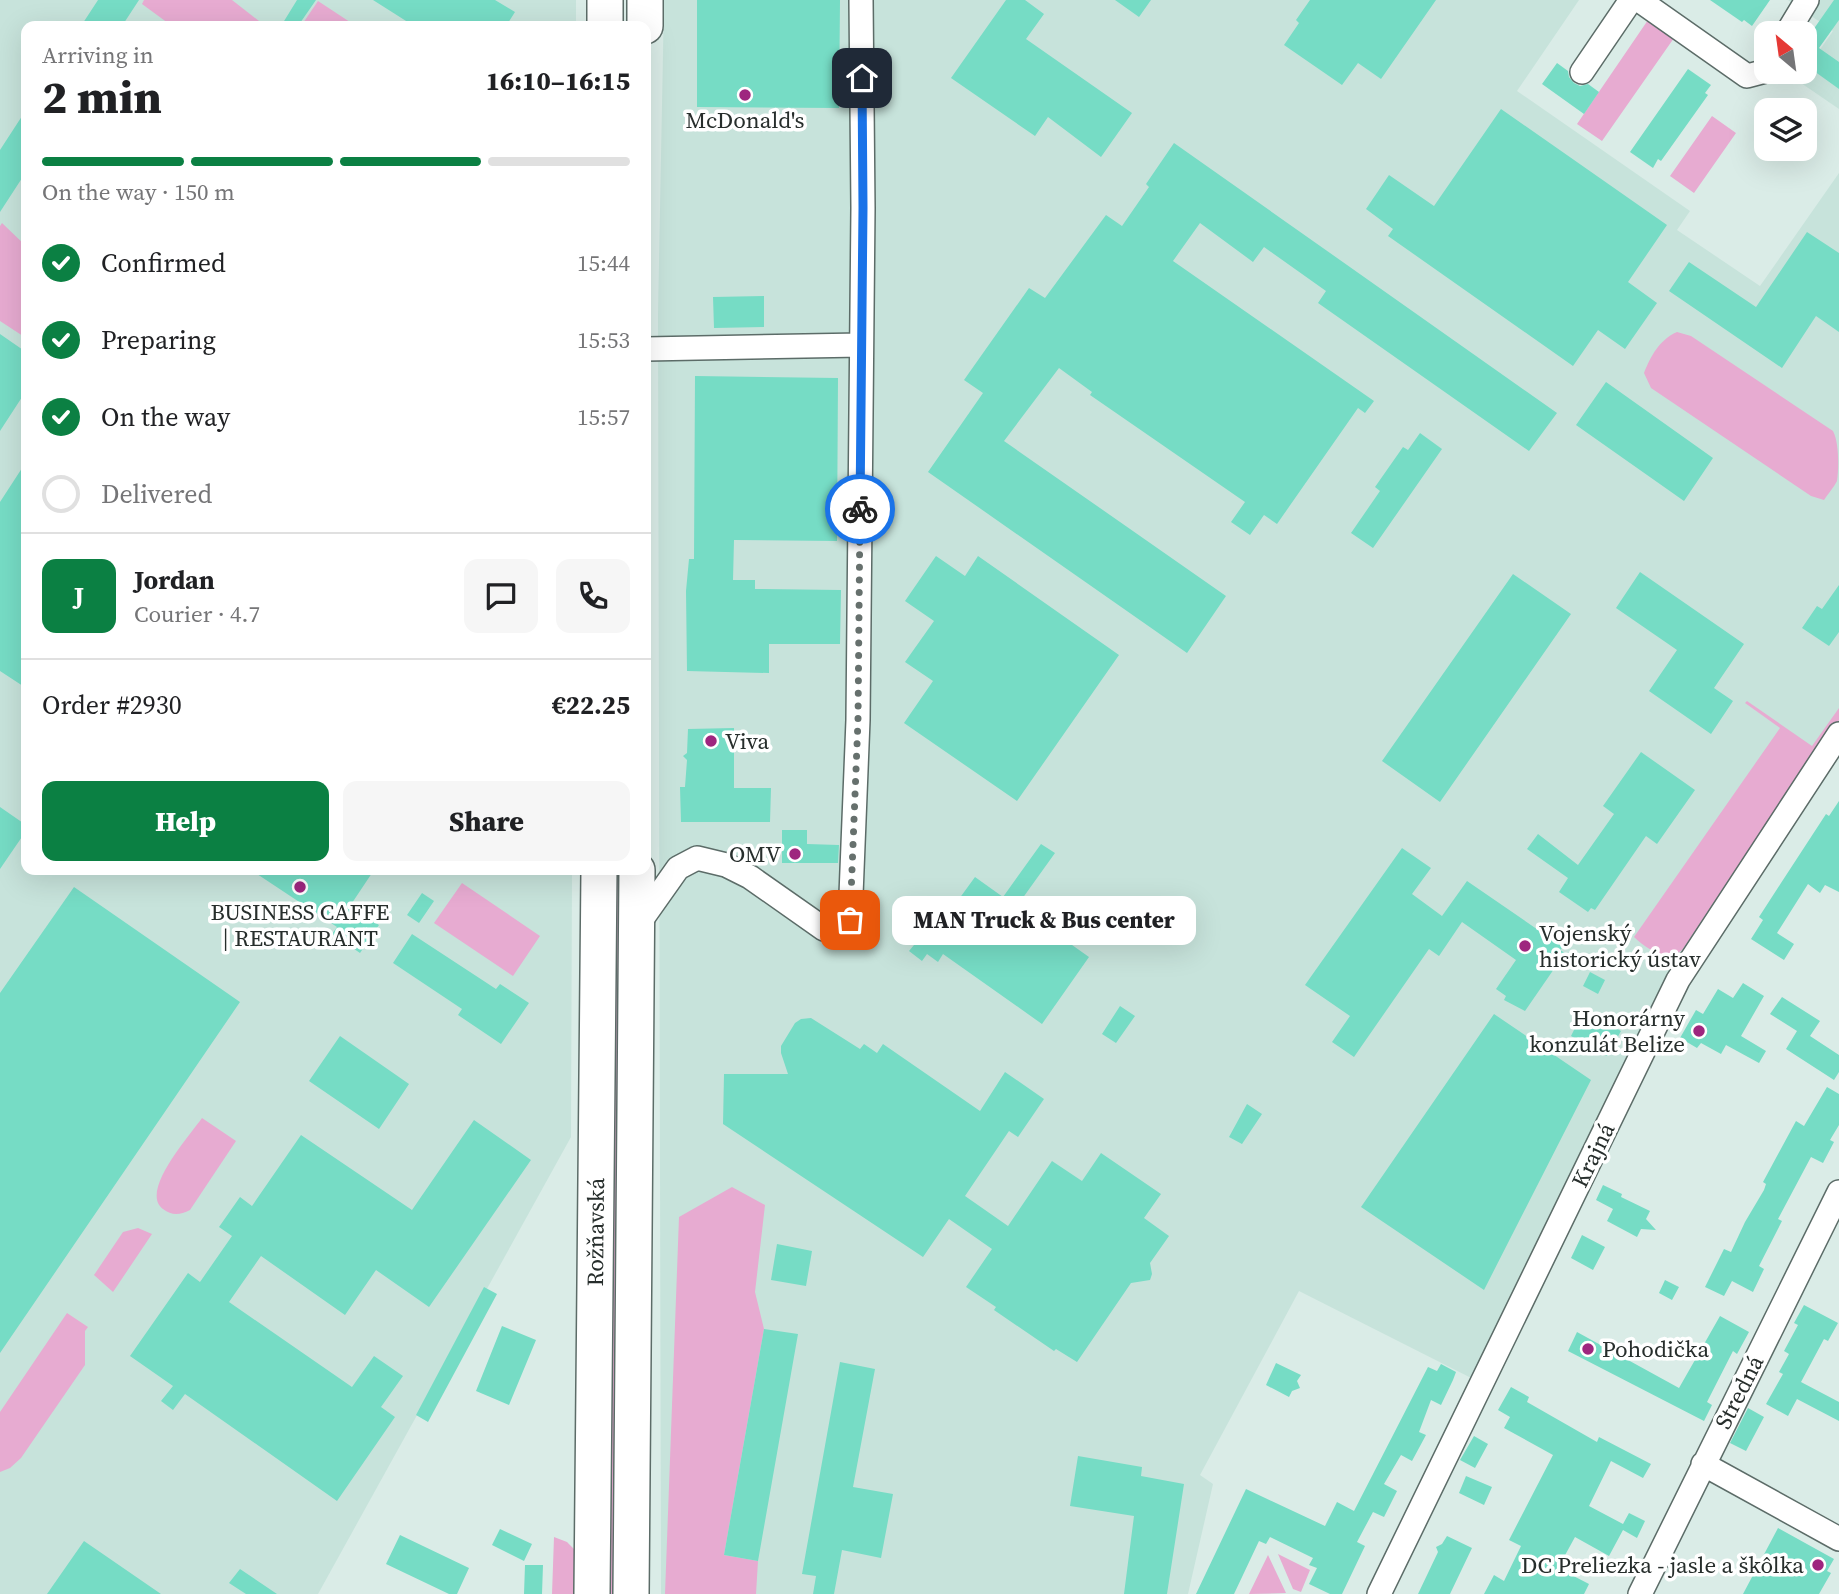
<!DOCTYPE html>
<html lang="en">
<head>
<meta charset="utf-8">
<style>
	:root { --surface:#fff; --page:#f6f6f6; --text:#202124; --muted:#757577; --line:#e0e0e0; --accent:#0b8043 }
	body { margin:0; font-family:"Source Serif 4",serif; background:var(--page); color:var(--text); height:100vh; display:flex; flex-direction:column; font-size:26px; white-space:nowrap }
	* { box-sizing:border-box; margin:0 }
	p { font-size:23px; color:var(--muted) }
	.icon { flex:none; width:38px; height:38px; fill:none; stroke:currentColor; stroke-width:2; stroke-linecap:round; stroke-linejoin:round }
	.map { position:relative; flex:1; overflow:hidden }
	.panel { position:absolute; left:21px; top:21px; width:630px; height:854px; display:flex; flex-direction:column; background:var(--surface); border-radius:14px; box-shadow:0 7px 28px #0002 }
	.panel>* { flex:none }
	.needle { width:46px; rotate:331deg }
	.tools { position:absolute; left:1754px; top:21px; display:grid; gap:14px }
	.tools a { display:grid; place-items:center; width:63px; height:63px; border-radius:14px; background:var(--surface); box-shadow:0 7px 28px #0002; font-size:35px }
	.pin { position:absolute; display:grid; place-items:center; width:60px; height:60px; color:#fff; margin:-30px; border-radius:14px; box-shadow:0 4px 10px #0006 }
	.courier { position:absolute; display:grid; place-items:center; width:70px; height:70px; margin:-35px; border:5px solid #1a73e8; border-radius:50%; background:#fff; color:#222; box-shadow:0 2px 9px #0007 }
	.bubble { position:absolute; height:49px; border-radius:14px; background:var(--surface); box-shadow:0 7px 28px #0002; font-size:23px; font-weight:800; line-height:49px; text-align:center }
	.overview em { font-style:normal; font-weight:800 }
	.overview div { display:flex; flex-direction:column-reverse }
	.overview { display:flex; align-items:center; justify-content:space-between; height:119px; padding:0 21px }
	h1 { font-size:46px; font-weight:800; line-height:52px }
	.bar { display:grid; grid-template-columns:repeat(4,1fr); gap:10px 7px; align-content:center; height:84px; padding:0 21px }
	.bar i { height:9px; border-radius:5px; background:var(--line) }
	.bar .on { background:var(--accent) }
	.bar p { grid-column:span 4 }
	.line { display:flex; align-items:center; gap:18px; padding:0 21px; border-top:2px solid var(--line) }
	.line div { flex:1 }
	.round { display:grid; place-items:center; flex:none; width:74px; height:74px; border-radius:14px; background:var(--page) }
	ol { padding:0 21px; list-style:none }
	li { display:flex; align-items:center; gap:21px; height:77px }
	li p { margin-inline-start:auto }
	li .icon { padding:7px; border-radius:50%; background:var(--accent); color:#fff; stroke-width:4 }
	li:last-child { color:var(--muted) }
	li i { width:38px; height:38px; border:4px solid var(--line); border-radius:50% }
	.primary-button { display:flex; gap:14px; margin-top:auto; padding:14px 21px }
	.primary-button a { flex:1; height:80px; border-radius:14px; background:var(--accent); color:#fff; font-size:28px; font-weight:800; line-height:80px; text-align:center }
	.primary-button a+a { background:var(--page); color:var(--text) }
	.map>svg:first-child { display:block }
	.built { fill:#c7e3db }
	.green { fill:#e7abd1 }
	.building { fill:#76dcc5 }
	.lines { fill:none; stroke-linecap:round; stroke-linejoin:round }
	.minor-casing { stroke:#5c6c68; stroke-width:26 }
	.primary-casing { stroke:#5c6c68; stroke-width:38 }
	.minor { stroke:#fff; stroke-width:23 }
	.primary { stroke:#fff; stroke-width:35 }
	.done { stroke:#66706d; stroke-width:7; stroke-dasharray:0 12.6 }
	.route { stroke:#1a73e8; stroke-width:9 }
	.poi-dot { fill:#9e267f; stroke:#fff; stroke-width:2.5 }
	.labels { text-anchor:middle; stroke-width:7; stroke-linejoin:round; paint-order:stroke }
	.poi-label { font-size:23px; fill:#272e2c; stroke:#fff; text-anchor:start }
	.street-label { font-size:23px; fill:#272e2c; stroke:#fff }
</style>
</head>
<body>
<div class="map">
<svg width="1839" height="1594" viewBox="0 0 1839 1594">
	<rect width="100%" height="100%" fill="#daece7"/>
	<path class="built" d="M0,0H576V26H26V870H572L571,1137L318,1594H0Z
		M664,0H1579L1517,91L1690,211L1677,230L1760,286L1839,173V756L1677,994L1491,1388L1299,1291L1200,1475L1213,1484L1188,1594H661L658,315Z
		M1788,0H1839V109L1798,81L1833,31Z"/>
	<path class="green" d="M144,0H232L259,21L256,26H172L142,4Z
		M318,1L356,26H301Z
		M1648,20L1674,38L1602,141L1577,124Z
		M1712,116L1736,133L1694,193L1670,176Z
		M2,223L26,246V338L0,321V226Z
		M1677,332L1691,336L1833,431C1839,442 1839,468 1837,481C1834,487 1828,494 1824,500L1811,496L1651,388L1644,373C1651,356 1659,340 1677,332Z
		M1747,701L1812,746L1839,708V720L1741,861L1683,949C1668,964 1647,949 1634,937L1780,728L1745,703Z
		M608,870H628L620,1594H604Z
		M462,883L540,936L513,976L434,923Z
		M202,1118L236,1141L190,1210C180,1215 172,1216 163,1209C139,1192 190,1135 202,1118Z
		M732,1187L765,1205L755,1292L764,1329L724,1555L758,1561L756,1594H665L679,1217Z
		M138,1228L152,1234L113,1292L94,1275L123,1232Z
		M67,1313L88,1327L85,1331V1365L21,1458L10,1468L0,1472V1412Z
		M554,1537L567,1542L581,1556L580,1594H552Z
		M1278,1554L1310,1570L1301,1592L1293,1589Z
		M1268,1555L1286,1593L1249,1594Z"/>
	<path class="building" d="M98,0H139L122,26H81Z
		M297,0H316L298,26H281Z
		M373,0H495L515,12L506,26H414Z
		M697,0H840L839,108L697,107Z
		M1006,0H1025L1044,14L1026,39L1132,113L1101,157L1048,117L1035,136L951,78Z
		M1115,0H1151L1139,17Z
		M1310,0H1436L1381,79L1358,63L1342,85L1284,45L1299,23L1296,20Z
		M1710,0H1770L1752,26L1744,20L1742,22Z
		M1834,0H1839V20L1819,48L1839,62V89L1807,66L1804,70V38L1806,40Z
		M1557,63L1568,71L1569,77L1574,83L1580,86L1588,84L1599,92L1584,114L1542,84Z
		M1688,69L1711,85L1705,93L1708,95L1661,161L1658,159L1653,168L1630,152Z
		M1501,109L1667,225L1628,282L1657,303L1625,349L1598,330L1573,366L1388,236L1393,229L1366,209L1389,175L1434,206Z
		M26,110V172L0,212V150Z
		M1174,143L1557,413L1529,451L1318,303L1326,291L1264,247L1253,262L1200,223L1173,261L1374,401L1365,413L1358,408L1277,524L1264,515L1250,535L1231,522L1245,502L1090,395L1092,392L1059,368L1004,441L1226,596L1187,653L928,472L983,393L964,380L1029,288L1045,298L1106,215L1122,226L1149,187L1146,184Z
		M1807,232L1839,253V332L1816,316L1782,368L1669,291L1689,262L1756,307Z
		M764,296V327L714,328L713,297Z
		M0,334L26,352V391L0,431Z
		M695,376L838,378L837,541L734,540L733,580H755V589L841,590L840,644H769V673L687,671L686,591L689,559H694Z
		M1606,382L1713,458L1684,501L1576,425Z
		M1420,433L1442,449L1373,548L1351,533L1380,491L1375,487L1403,447L1408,450Z
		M26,462V688L0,671V502Z
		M936,556L965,576L978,556L1119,655L1017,801L904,723L933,681L905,662L934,621L905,601Z
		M1640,572L1744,644L1714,688L1733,701L1711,734L1649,691L1677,650L1616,608Z
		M1513,574L1571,614L1440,802L1382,761Z
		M1839,585V632L1829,646L1802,628L1817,606L1822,609Z
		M734,728V788H771L770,822H681L680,787H685L687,760L683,756L687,753L688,729Z
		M1641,752L1695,790L1657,844L1646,836L1595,910L1591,908L1588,912L1559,892L1568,878L1527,849L1538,834L1578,865L1614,814L1603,806Z
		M1839,801V892L1825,885L1820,893L1808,884L1777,933L1794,944L1784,960L1751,939L1763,920L1759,917L1781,883L1826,814L1829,816Z
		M0,807L26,825V831L0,869Z
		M782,830H807V844L839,845L838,863H782Z
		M1041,844L1055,853L1017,906L1089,957L1042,1024L943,954L938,962L927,954L922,961L909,951L914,945L903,937L931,897L951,910L975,877L1003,897Z
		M1402,848L1431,868L1412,894L1442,916L1467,881L1563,947L1560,950L1565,953L1525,1011L1504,1000L1506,996L1496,989L1516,960L1462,922L1439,956L1429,949L1354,1057L1332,1042L1350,1016L1305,985Z
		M251,870H374L350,906L379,925L360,953L332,934L337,927Z
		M74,887L240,1002L0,1353V993Z
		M422,893L434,901L419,923L407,915Z
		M412,934L496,989L500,984L529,1003L501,1044L458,1015L462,1009L393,963Z
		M1590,972L1605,980L1598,994L1583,986Z
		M1743,983L1764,996L1741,1036L1766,1051L1759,1063L1726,1045L1721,1054L1701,1043L1697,1048L1680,1038L1696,1010L1703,1014L1718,989L1733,998Z
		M1782,997L1820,1021L1810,1036L1839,1055V1072L1834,1080L1786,1049L1797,1031L1770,1014Z
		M1120,1006L1135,1016L1116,1043L1102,1034Z
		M1494,1014L1591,1080L1484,1290L1361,1207Z
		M811,1018L860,1049L864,1044L877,1053L883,1044L980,1111L1005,1072L1044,1099L1018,1137L1009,1131L965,1196L1008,1226L1052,1161L1082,1181L1101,1153L1161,1194L1144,1218L1169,1236L1150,1263L1152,1274L1150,1280L1131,1283L1077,1362L1056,1349L1054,1351L994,1310L996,1307L966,1287L992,1249L949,1219L923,1257L723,1124L724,1074H788L781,1053V1046L795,1023L801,1019Z
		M1580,1018L1598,1027L1602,1021L1621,1031L1607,1056L1571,1036Z
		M340,1036L409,1084L379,1129L309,1081Z
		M1827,1087L1839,1094V1125L1830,1140L1834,1142L1823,1163L1811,1157L1778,1219L1782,1221L1759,1266L1764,1269L1753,1292L1732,1281L1724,1296L1705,1287L1724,1249L1731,1252L1745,1222L1764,1190L1766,1184L1763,1182L1796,1121L1804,1126Z
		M1247,1104L1262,1114L1242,1144L1229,1137Z
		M474,1120L531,1160L429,1307L376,1270L345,1315L261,1256L229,1302L352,1387L374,1356L403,1376L381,1407L395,1417L337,1501L185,1394L173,1410L161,1401L173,1386L130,1356L188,1273L200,1282L232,1236L219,1227L240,1197L252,1206L301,1135L412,1210Z
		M1603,1185L1622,1194L1621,1197L1650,1211L1646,1219L1656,1230L1641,1229L1637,1237L1607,1221L1613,1209L1596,1200Z
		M1582,1235L1605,1247L1593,1270L1571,1258Z
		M777,1244L812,1251L806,1286L771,1280Z
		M1665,1280L1679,1287L1672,1300L1659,1293Z
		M484,1287L497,1294L428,1422L416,1415Z
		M1804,1305L1838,1323L1828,1341L1824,1339L1801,1382L1839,1402V1421L1797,1399L1788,1416L1766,1404L1783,1374L1779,1372L1789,1354L1784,1351L1798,1325L1794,1323Z
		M1720,1316L1749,1332L1737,1354L1733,1351L1707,1402L1712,1405L1704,1421L1568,1351L1577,1332L1679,1388Z
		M502,1326L536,1340L509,1405L476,1391Z
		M764,1329L798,1334L758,1561L724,1555Z
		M840,1362L875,1369L853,1487L893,1494L881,1558L842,1550L834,1594H813L816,1576L802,1574Z
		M1276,1363L1301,1375L1297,1381L1300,1388L1292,1391L1289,1397L1266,1385Z
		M1441,1364L1456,1372L1453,1380L1441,1405L1431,1400L1419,1432L1426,1435L1412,1461L1401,1455L1384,1484L1397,1491L1384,1517L1373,1512L1357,1542L1365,1546L1342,1594H1330L1309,1584L1317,1568L1309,1565L1313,1558L1270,1537L1266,1544L1259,1541L1234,1594H1196L1246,1489L1325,1526L1337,1502L1354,1511L1428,1367L1437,1371Z
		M1511,1387L1529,1397L1527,1402L1597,1442L1599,1437L1651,1464L1643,1478L1611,1461L1589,1506L1623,1524L1629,1513L1645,1521L1637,1538L1623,1530L1609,1556L1575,1537L1558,1568L1589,1584L1584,1594H1484L1494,1575L1504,1581L1521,1546L1509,1540L1553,1455L1504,1428L1510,1417L1498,1410Z
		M1748,1408L1764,1417L1746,1451L1730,1443Z
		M1474,1436L1488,1444L1475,1468L1460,1460Z
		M1078,1456L1142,1467L1141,1476L1184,1484L1167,1594H1124L1134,1516L1070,1506Z
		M1466,1476L1492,1487L1484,1505L1459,1493Z
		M1778,1528L1834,1559L1827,1571L1831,1573L1819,1594H1743Z
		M500,1529L532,1544L524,1561L492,1545Z
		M400,1535L469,1568L457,1594H449L386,1564Z
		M1447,1536L1472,1548L1450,1594H1418L1438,1552L1436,1547L1442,1544Z
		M84,1541L161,1594H47Z
		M525,1565H543L542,1594H524Z
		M240,1569L277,1594H246L229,1583Z"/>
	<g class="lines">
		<g class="minor-casing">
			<path id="minor" d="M1639,0L1747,76L1766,71
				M1787,33L1807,0
				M1582,72L1631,0
				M646,349L861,345
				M637,926L678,868L697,858L726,865L750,877L824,929L850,920L858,720L863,208L861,0
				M1703,1464L1839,1539
				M1379,1594L1678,980L1839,734
				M1640,1594L1839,1192"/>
		</g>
		<g class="primary-casing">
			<g id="primary">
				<path d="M605,26V0"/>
				<path d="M645,26V0"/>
				<path id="s1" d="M592,1594L599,870"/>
				<path d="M631,1594L637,870"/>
			</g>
		</g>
		<use href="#minor" class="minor"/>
		<use href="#primary" class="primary"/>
	</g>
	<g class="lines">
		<path class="done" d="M850,920L858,720L860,509"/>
		<path class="route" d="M860,509L863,208L862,78"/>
	</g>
	<g class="poi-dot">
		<circle cx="745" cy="95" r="7"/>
		<circle cx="711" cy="741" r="7"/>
		<circle cx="795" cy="854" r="7"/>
		<circle cx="300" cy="887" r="7"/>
		<circle cx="1525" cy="946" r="7"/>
		<circle cx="1699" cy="1031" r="7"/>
		<circle cx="1588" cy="1349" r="7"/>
		<circle cx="1818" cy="1565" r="7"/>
	</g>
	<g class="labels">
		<g class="poi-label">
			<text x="745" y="128" text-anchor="middle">McDonald's</text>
			<text x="725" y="749">Viva</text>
			<text x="781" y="862" text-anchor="end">OMV</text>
			<text x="300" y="920" text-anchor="middle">BUSINESS CAFFE<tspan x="300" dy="26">| RESTAURANT</tspan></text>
			<text x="1539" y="941">Vojenský<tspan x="1539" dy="26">historický ústav</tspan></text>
			<text x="1685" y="1026" text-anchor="end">Honorárny<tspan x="1685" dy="26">konzulát Belize</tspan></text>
			<text x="1602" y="1357">Pohodička</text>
			<text x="1804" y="1573" text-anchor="end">DC Preliezka - jasle a škôlka</text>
		</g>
		<g class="street-label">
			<text transform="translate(1593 1155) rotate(-64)" y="8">Krajná</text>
			<text dy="8" stroke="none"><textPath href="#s1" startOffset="362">Rožňavská</textPath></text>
			<text transform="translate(1739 1392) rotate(-63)" y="8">Stredná</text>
		</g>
	</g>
</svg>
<div class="tools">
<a><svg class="needle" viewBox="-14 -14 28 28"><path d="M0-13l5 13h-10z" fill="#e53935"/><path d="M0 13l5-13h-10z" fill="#757577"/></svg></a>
<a><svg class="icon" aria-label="layers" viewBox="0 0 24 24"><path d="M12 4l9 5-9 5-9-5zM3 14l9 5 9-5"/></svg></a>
</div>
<div class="pin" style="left:850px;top:920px;background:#ea580c"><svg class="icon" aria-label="bag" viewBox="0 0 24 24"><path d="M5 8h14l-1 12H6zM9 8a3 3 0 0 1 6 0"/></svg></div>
<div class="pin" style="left:862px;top:78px;background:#1f2937"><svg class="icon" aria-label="home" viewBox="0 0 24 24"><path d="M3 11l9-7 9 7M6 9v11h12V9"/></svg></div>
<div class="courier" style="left:860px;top:509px"><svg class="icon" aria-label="bike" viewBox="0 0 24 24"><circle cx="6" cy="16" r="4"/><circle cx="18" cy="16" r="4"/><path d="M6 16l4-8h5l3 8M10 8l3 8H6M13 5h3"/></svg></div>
<div class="bubble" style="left:892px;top:896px;width:304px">MAN Truck &amp; Bus center</div>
<section class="panel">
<div class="overview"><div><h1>2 min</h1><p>Arriving in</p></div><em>16:10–16:15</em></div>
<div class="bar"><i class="on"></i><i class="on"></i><i class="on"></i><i></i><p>On the way · 150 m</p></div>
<ol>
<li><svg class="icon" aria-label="check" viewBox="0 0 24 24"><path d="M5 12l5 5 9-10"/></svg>Confirmed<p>15:44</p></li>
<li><svg class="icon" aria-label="check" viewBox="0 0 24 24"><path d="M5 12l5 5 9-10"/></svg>Preparing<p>15:53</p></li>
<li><svg class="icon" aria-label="check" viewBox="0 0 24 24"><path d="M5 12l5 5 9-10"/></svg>On the way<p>15:57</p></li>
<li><i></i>Delivered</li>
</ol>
<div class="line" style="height:126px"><b class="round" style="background:var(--accent);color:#fff">J</b><div><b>Jordan</b><p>Courier · 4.7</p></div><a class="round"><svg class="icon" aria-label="chat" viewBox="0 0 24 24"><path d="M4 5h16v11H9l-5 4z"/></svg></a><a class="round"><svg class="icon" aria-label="phone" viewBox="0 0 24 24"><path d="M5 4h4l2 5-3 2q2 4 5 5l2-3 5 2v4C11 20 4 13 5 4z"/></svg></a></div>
<div class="line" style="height:91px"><div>Order #2930</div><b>€22.25</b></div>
<div class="primary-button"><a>Help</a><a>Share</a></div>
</section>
</div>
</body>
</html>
